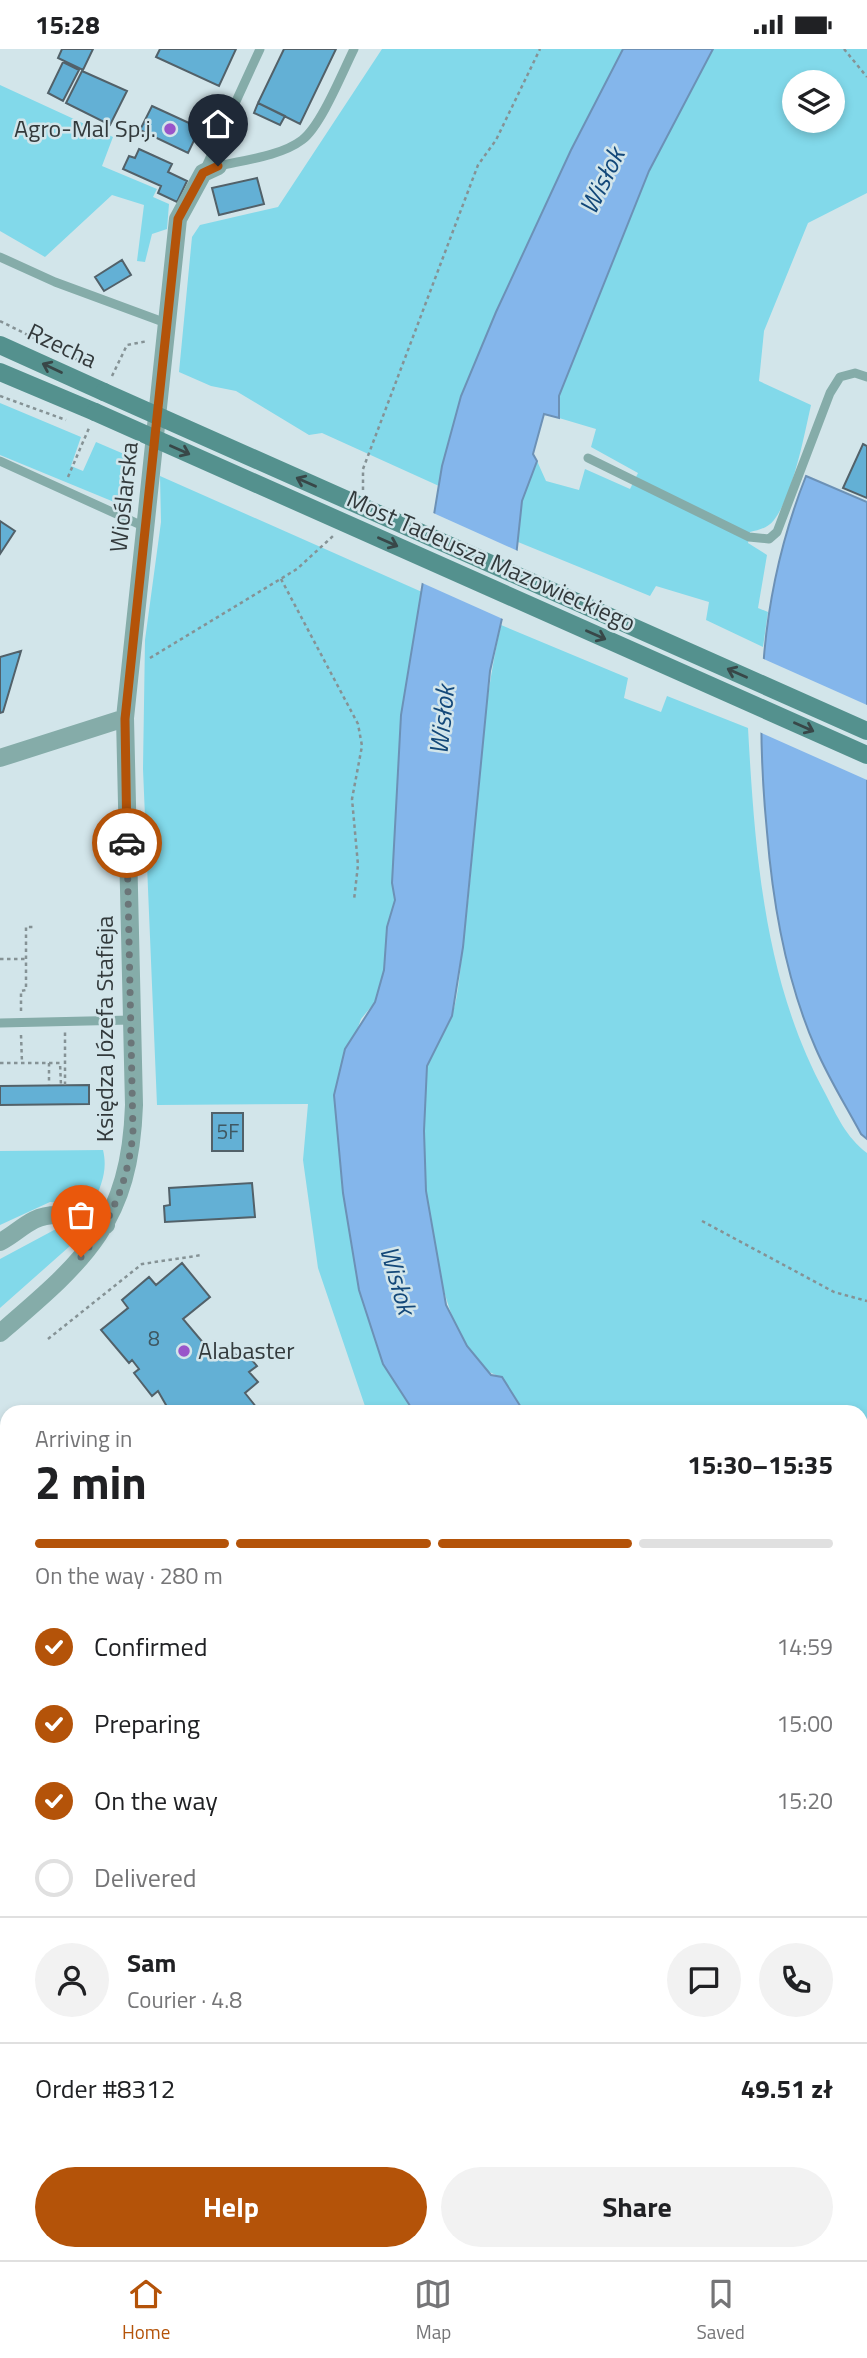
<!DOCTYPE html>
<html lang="en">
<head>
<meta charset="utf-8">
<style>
	:root { --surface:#fff; --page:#f2f2f2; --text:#202124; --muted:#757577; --line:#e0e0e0; --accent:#b45309 }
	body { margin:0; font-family:"Titillium Web",sans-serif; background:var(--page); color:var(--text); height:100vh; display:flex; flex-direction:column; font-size:26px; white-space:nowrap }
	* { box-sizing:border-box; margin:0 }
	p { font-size:23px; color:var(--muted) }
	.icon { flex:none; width:38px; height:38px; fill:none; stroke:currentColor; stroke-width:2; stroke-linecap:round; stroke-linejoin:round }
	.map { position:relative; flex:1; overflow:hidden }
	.details { position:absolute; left:0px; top:1356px; width:868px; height:856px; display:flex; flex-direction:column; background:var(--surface); border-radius:21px 21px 0 0; box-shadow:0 4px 10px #0003 }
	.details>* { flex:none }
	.controls { position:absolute; left:782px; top:21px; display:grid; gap:14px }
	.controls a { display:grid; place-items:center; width:63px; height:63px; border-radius:50%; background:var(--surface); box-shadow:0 4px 10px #0003; font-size:35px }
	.pin { position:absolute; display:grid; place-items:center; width:60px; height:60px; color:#fff; margin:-72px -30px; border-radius:50% 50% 50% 0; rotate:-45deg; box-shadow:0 0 7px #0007 }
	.pin .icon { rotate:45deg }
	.courier { position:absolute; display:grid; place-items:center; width:70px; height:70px; margin:-35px; border:5px solid #b45309; border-radius:50%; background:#fff; color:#222; box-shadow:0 2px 9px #0007 }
	.head em { font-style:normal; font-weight:700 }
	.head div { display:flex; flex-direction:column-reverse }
	.head { display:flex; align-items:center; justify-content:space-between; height:119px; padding:0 35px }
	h1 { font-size:46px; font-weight:700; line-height:52px }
	.bar { display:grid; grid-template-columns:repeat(4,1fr); gap:10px 7px; align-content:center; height:84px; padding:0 35px }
	.bar i { height:9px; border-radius:5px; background:var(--line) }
	.bar .selected { background:var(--accent) }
	.bar p { grid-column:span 4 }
	.line { display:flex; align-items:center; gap:18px; padding:0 35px; border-top:2px solid var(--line) }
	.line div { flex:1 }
	.round { display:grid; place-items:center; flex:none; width:74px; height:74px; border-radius:37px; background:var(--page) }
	ol { padding:0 35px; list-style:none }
	li { display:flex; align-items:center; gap:21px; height:77px }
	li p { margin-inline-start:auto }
	li .icon { padding:7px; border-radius:50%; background:var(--accent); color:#fff; stroke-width:4 }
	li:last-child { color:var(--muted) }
	li i { width:38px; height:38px; border:4px solid var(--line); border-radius:50% }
	.primary-button { display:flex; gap:14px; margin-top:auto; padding:14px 35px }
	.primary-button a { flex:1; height:80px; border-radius:42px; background:var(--accent); color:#fff; font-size:28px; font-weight:700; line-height:80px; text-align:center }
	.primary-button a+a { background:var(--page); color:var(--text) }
	.status { display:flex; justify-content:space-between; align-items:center; height:49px; padding:0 35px; background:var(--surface); direction:ltr }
	.status svg { height:19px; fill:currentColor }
	.dock { display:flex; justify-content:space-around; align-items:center; height:98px; border-top:2px solid var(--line); background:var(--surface); font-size:19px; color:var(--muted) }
	.dock a { display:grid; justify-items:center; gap:4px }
	.dock .selected { color:var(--accent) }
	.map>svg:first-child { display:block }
	.green { fill:#82d9ea; fill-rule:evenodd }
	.water { fill:#84b6eb; stroke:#6c91b6; stroke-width:2 }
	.pier { fill:#d2e5ea }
	.building { fill:#63b0d5; stroke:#526169; stroke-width:2 }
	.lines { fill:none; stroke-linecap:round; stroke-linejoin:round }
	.path { stroke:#859295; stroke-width:2.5; stroke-dasharray:3.5 3.5; stroke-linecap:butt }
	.service { stroke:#85aca9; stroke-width:9 }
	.minor { stroke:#85aca9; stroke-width:18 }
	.secondary { stroke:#54918e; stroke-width:18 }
	.secondary-bridge { stroke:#54918e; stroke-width:18 }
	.oneway { stroke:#384748 }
	.done { stroke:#6b7679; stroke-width:7; stroke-dasharray:0 12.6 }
	.route { stroke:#b45309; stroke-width:9 }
	.poi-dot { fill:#9955ca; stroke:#d2e5ea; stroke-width:2.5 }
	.labels { text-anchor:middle; stroke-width:5; stroke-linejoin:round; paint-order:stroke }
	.number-label { font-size:21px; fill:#3f5862 }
	.poi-label { font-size:24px; fill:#333a3c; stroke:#d2e5ea; text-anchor:end }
	.street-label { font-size:24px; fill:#333a3c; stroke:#d2e5ea }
	.water-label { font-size:26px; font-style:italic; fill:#134879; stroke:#d2e5ea }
</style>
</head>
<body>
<div class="status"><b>15:28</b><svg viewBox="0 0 49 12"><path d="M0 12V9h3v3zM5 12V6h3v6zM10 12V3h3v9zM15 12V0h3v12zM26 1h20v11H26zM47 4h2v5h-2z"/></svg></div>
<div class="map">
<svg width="867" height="2211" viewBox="0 0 867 2211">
	<rect width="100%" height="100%" fill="#d2e5ea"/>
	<path class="green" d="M382,0H623C586,72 551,144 518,216C485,287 451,360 439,437L322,384L309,386L236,342L211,337L179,323L192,188L200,176L278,158Z
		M713,0H867V144L808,174L764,282L759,332L811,356C804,387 793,446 774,471C768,479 759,481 750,483L748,494L767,506L758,559L768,563L763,598L706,571L709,553L656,537L650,547L518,493L522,452L537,412L546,432L579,441L585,420L630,440L638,424L591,398L596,380L559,369V348L649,121ZM794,33H833V72H794Z
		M0,36L113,88L102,117L157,140L153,148L169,155L167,180L152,185L145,213L137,212L144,156L112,146L45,208L0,182Z
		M0,354L81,388L71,417L83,422L96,393L124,405L119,455L0,406Z
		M160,427L422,543L401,667L392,834L395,851L387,878L384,921L375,953L361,970L334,1046L338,1081L383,1315L414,1363H367L318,1219L303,1111L308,1055L157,1056L143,720L145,591L161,473Z
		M501,576L628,629L624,649L661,663L667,647L748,679C755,804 764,932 825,1044C837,1067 846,1088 867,1104V1691L861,1688V1363H524L502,1328C430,1313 414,1077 427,1018C431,1000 447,984 452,966C459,945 460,919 463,897C477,791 477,680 501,576Z
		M103,1101C108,1122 101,1136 93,1156L50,1153L0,1176V1102Z
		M56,1180L71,1182L79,1189L0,1259V1210Z
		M861,1829L867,1834V2211H589L591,2205H861Z"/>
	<path class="water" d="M623,0H713L649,122L559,347V369L544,365L533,405L537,412L522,452L516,508L490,622L463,898L452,967L427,1017L424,1082L426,1142L446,1256L467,1297L491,1326L502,1328L524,1363H414L383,1315L359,1241L343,1144L334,1046L345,1000L375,953L384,921L387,878L395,851L392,834L401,666L442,417L461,347L496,263L571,101Z
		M806,427L867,453V1090L861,1085C846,1057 829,1030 816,1000C786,932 773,857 767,783C755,658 759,546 806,427Z
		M861,1688L867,1691V1834L861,1829Z"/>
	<path class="pier" d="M431,463L520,503L505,571L420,533Z
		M759,608L867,656V731L757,682Z"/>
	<path class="building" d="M62,0H93L83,21L58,9Z
		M160,0H236L219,37L156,8Z
		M284,0H336L300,75L258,54Z
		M63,13L79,21L63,52L48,44Z
		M82,22L127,42L110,76L66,54Z
		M258,54L285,67L280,76L254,64Z
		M152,57L200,79L188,104L140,81Z
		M139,100L172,115L168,123L187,132L177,153L158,144L161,137L123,120L129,107L135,109Z
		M257,129L264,155L219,166L212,139Z
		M122,211L131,226L104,242L95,228Z
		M863,395L867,397V449L843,439Z
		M0,472L15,482L0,505Z
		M21,602L3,663L0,664V608Z
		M89,1036V1055L0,1056V1037Z
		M212,1064H243V1102H212Z
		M252,1134L255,1168L165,1173L164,1157L170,1156L169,1139Z
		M182,1214L210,1248L183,1270L216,1309L229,1298L237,1307L244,1302L257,1317L249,1323L258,1333L245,1344L257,1359L252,1363H170L158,1342L152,1347L134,1324L139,1320L132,1311L129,1314L101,1281L128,1259L122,1251L149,1228L156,1236Z
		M0,1502L7,1511L3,1528L7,1529V1604L0,1601Z
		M0,1622L7,1625V1754L0,1751Z
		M3,1823L7,1824V1877L0,1896Z
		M51,2205H209L206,2211H66Z
		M226,2205H390L388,2211H224Z
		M492,2205H525L523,2211H490Z
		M525,2205H562L566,2206L564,2211H523Z"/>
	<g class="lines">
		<path class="path" d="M844,0L867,28
			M0,272L88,316
			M112,327L127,296L148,292
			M0,347L66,371
			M68,428L89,379
			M363,441V420L478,116L496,91L540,0
			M281,530L358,675L362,697L352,750L358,816L354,851
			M150,609L297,520L333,487
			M0,910H25
			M21,962V942L26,941V878H33
			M21,986L22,1014
			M0,1014H60L61,1036
			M49,1014V1036
			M65,1036V983
			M702,1172L834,1243L867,1252
			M48,1290L142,1215L202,1206"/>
		<path class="service" d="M218,117C244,111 281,107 302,91C321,77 343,22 354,0
			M204,122L260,0
			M0,208L55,233L166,274
			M588,409L749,488L769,490L777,483L830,344L840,328L855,324L867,328
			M0,412L145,478
			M0,974L131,971
			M31,2211L32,2205
			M460,2211L463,2205
			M582,2211L584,2205"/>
		<path class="minor" d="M0,709L125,669
			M0,1193C12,1187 22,1177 34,1171C57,1160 83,1170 106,1176
			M0,1284C85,1211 130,1174 134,1056L125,669L178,170L203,124L218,117"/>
		<path class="secondary" d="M0,296L104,343
			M0,323L95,363"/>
		<path class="secondary-bridge" d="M104,343L867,682
			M95,363L867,706"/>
	</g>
	<defs><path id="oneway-shaft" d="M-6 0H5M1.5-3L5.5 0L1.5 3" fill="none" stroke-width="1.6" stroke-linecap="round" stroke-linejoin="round" transform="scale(1.75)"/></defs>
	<g class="oneway">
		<use href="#oneway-shaft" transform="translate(52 319) rotate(-155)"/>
		<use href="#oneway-shaft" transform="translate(180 401) rotate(24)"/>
		<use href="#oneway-shaft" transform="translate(306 433) rotate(-156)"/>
		<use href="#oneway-shaft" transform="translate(388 493) rotate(24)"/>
		<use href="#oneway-shaft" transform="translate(596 586) rotate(24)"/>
		<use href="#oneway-shaft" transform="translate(737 624) rotate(-156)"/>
		<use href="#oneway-shaft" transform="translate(804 678) rotate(24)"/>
	</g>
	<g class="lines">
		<path class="done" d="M81,1208C113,1170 127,1134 133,1085L127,794"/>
		<path class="route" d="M127,794L125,670L178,170L203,124L218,117"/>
	</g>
	<g class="poi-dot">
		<circle cx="170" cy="80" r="7"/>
		<circle cx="184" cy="1302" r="7"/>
	</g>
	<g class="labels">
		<g class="number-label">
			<text x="228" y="1090">5F</text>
			<text x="154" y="1297">8</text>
		</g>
		<g class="poi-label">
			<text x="156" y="88">Agro-Mal Sp.j.</text>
			<text x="198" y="1310" text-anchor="start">Alabaster</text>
		</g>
		<g class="street-label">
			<text transform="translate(62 297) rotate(25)" y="8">Rzecha</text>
			<text transform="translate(124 448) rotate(-84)" y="8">Wioślarska</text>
			<text transform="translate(491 512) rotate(24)" y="8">Most Tadeusza Mazowieckiego</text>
			<text transform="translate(105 980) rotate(-90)" y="8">Księdza Józefa Stafieja</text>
		</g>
		<g class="water-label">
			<text transform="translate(602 132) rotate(-64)" y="9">Wisłok</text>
			<text transform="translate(442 671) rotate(-84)" y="9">Wisłok</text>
			<text transform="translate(398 1231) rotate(74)" y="9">Wisłok</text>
		</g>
	</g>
</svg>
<div class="controls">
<a><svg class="icon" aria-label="layers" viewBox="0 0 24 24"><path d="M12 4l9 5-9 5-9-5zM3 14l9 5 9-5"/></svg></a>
</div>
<div class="pin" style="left:81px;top:1208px;background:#ea580c"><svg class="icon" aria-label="bag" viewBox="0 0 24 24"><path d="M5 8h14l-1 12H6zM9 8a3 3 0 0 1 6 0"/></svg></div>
<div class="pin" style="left:218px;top:117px;background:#1f2937"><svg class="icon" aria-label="home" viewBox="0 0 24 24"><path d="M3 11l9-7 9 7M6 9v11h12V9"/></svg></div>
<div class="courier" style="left:127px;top:794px"><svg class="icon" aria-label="car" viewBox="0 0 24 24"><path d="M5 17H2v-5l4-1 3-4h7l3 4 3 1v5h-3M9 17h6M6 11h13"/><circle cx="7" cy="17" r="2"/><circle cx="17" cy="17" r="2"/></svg></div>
<section class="details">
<div class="head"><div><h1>2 min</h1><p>Arriving in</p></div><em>15:30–15:35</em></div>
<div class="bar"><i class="selected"></i><i class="selected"></i><i class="selected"></i><i></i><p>On the way · 280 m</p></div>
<ol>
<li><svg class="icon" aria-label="check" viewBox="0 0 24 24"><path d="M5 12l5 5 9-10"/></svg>Confirmed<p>14:59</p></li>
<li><svg class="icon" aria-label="check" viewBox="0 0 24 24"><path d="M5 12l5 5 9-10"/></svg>Preparing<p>15:00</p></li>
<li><svg class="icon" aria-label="check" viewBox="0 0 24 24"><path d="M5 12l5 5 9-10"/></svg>On the way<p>15:20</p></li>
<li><i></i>Delivered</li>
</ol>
<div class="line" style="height:126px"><a class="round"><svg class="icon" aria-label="person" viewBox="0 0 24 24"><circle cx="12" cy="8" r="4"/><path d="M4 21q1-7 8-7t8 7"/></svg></a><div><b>Sam</b><p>Courier · 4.8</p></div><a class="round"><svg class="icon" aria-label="chat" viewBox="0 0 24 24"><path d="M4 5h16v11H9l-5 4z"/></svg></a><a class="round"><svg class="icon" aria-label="phone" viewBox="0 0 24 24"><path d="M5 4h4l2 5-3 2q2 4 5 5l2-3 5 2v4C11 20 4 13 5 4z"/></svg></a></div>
<div class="line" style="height:91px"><div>Order #8312</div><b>49.51 zł</b></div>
<div class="primary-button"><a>Help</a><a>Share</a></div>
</section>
</div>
<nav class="dock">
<a class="selected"><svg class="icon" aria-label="home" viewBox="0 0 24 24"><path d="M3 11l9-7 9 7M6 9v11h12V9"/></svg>Home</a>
<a><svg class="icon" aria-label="map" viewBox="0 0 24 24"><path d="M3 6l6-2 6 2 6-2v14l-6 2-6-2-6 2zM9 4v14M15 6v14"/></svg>Map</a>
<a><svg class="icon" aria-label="saved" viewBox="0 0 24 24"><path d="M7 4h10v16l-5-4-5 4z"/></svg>Saved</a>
</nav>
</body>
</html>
